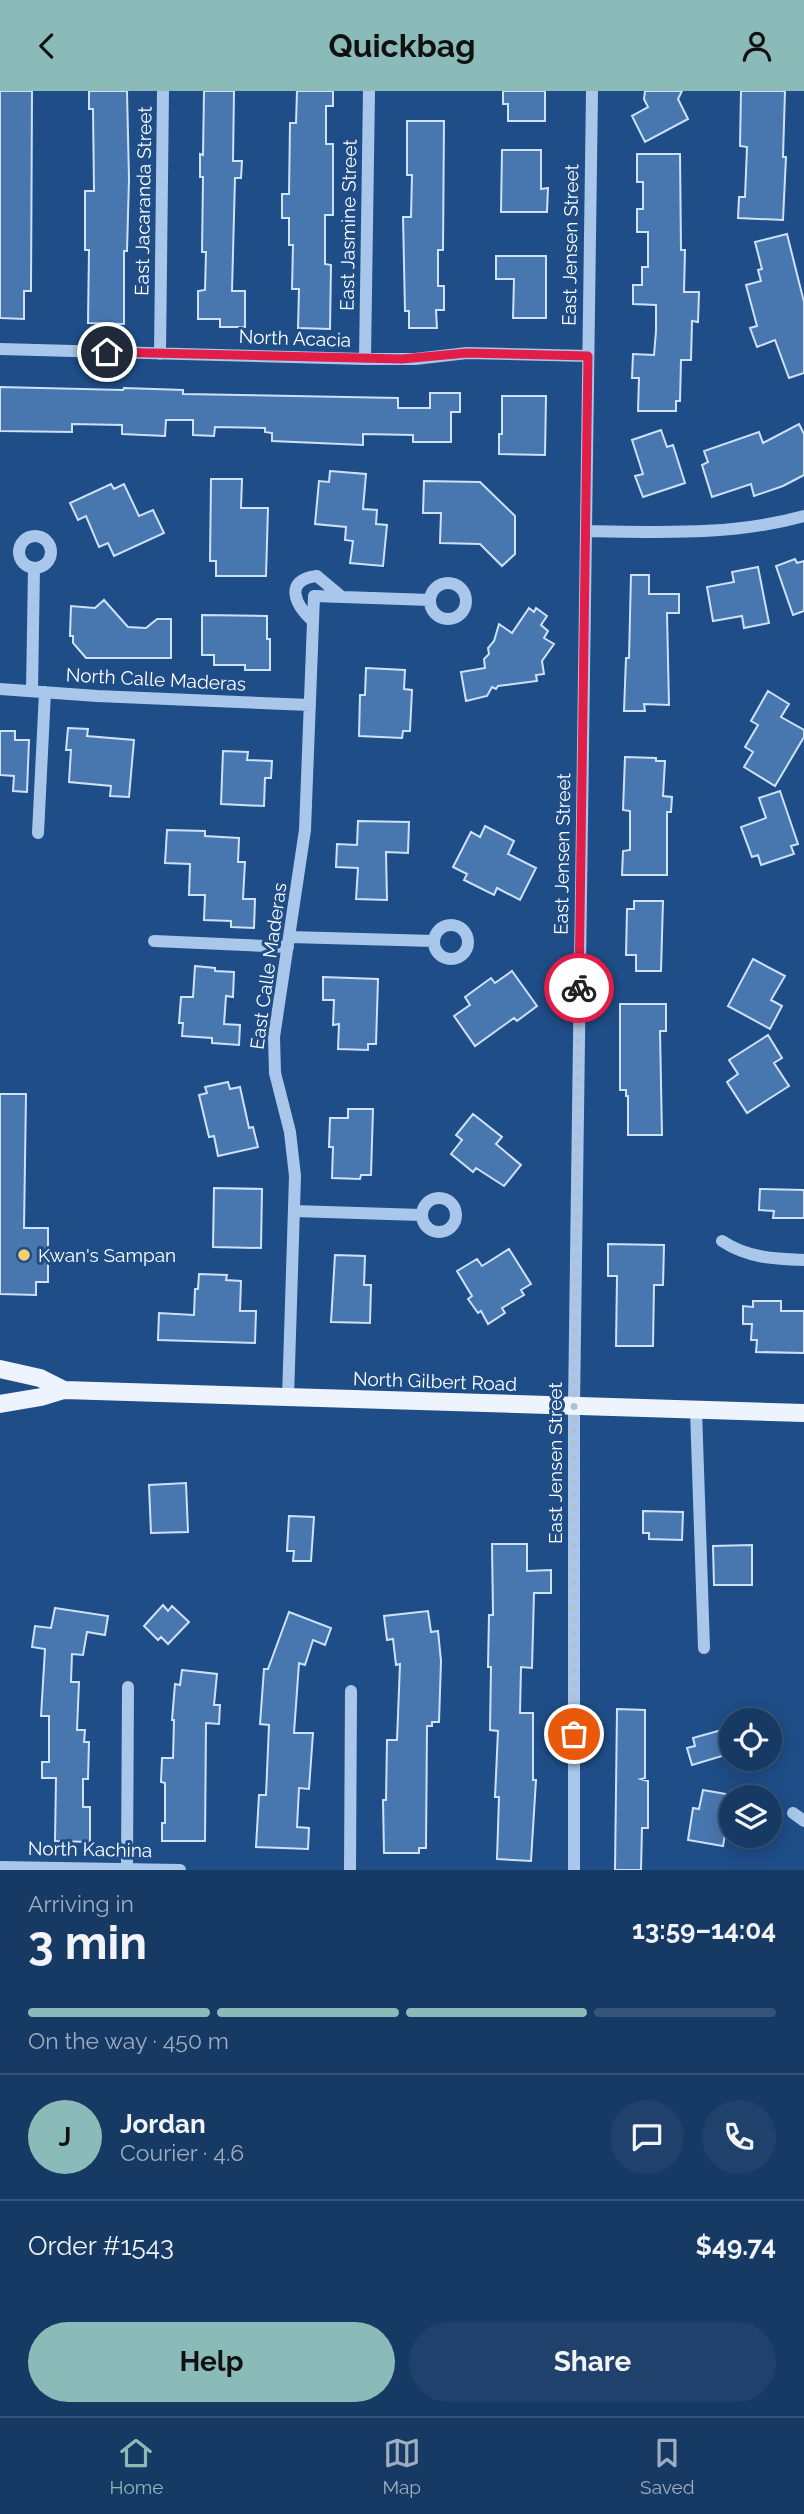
<!DOCTYPE html>
<html lang="en">
<head>
<meta charset="utf-8">
<style>
	:root { --surface:#173a65; --page:#20416b; --text:#f1f3f6; --muted:#9eadbf; --line:#365479; --accent:#8bbbb9 }
	body { margin:0; font-family:Raleway,sans-serif; background:var(--page); color:var(--text); height:100vh; display:flex; flex-direction:column; font-size:26px; white-space:nowrap }
	* { box-sizing:border-box; margin:0 }
	p { font-size:23px; color:var(--muted) }
	.icon { flex:none; width:38px; height:38px; fill:none; stroke:currentColor; stroke-width:2; stroke-linecap:round; stroke-linejoin:round }
	.map { position:relative; height:1779px; overflow:hidden }
	.details { display:flex; flex-direction:column; background:var(--surface); flex:1 }
	.details>* { flex:none }
	.buttons { position:absolute; left:719px; top:1617px; display:grid; gap:14px }
	.buttons a { display:grid; place-items:center; width:63px; height:63px; border-radius:50%; background:var(--surface); box-shadow:0 4px 18px #0003,0 0 0 2px var(--line); font-size:35px }
	.pin { position:absolute; display:grid; place-items:center; width:60px; height:60px; color:#fff; margin:-30px; border:4px solid #fff; border-radius:50%; box-shadow:0 2px 7px #0007 }
	.courier { position:absolute; display:grid; place-items:center; width:70px; height:70px; margin:-35px; border:5px solid #e11d48; border-radius:50%; background:#fff; color:#222; box-shadow:0 2px 9px #0007 }
	.headline em { font-style:normal; font-weight:700 }
	.headline div { display:flex; flex-direction:column-reverse }
	.headline { display:flex; align-items:center; justify-content:space-between; height:119px; padding:0 28px }
	h1 { font-size:46px; font-weight:700; line-height:52px }
	.bar { display:grid; grid-template-columns:repeat(4,1fr); gap:10px 7px; align-content:center; height:84px; padding:0 28px }
	.bar i { height:9px; border-radius:5px; background:var(--line) }
	.bar .current { background:var(--accent) }
	.bar p { grid-column:span 4 }
	.line { display:flex; align-items:center; gap:18px; padding:0 28px; border-top:2px solid var(--line) }
	.line div { flex:1 }
	.round { display:grid; place-items:center; flex:none; width:74px; height:74px; border-radius:37px; background:var(--page) }
	.button { display:flex; gap:14px; margin-top:auto; padding:14px 28px }
	.button a { flex:1; height:80px; border-radius:42px; background:var(--accent); color:#111; font-size:28px; font-weight:700; line-height:80px; text-align:center }
	.button a+a { background:var(--page); color:var(--text) }
	header { display:flex; justify-content:space-between; align-items:center; height:91px; padding:0 28px; background:var(--accent); color:#111; font-size:32px; font-weight:700 }
	.menu { display:flex; justify-content:space-around; align-items:center; height:98px; border-top:2px solid var(--line); background:var(--surface); font-size:19px; color:var(--muted) }
	.menu a { display:grid; justify-items:center; gap:4px }
	.menu .current { color:var(--accent) }
	.map>svg:first-child { display:block }
	.building { fill:#4877b0; stroke:#cee1f8; stroke-width:2 }
	.lines { fill:none; stroke-linecap:round; stroke-linejoin:round }
	.minor { stroke:#a9c7ea; stroke-width:12 }
	.major { stroke:#eef4fe; stroke-width:18 }
	.done { stroke:#b1c1d5; stroke-width:7; stroke-dasharray:0 12.6 }
	.route { stroke:#e11d48; stroke-width:9 }
	.poi-dot { fill:#f8cf69; stroke:#1f4d87; stroke-width:2.5 }
	.labels { text-anchor:middle; stroke-width:6; stroke-linejoin:round; paint-order:stroke }
	.street-label { font-size:19px; fill:#fff; stroke:#1f4d87 }
	.poi-label { font-size:19px; fill:#fff; stroke:#1f4d87; text-anchor:start }
</style>
</head>
<body>
<header><svg class="icon" aria-label="back" viewBox="0 0 24 24"><path d="M15 5l-7 7 7 7"/></svg>Quickbag<svg class="icon" aria-label="person" viewBox="0 0 24 24"><circle cx="12" cy="8" r="4"/><path d="M4 21q1-7 8-7t8 7"/></svg></header>
<div class="map">
<svg width="804" height="1779" viewBox="0 0 804 1779">
	<rect width="100%" height="100%" fill="#1f4d87"/>
	<path class="building" d="M0,0H32L31,200H24V228L0,227Z
		M89,0H127L129,88L127,160H124V233L88,232L89,159H85V100H94L93,18H89Z
		M204,0H234L233,70H242L241,87H235L232,200H245V236H220V228H198V200L205,199L206,161H202L203,86H200V63L203,64Z
		M297,0H333V15H326V53H333V124H325V173L331,174L330,238L298,237L299,198H292L293,154H289V127H282V103H289L290,32H296Z
		M503,0H545V30H508V13H503Z
		M645,0H682L678,8L688,28L645,51L632,25L648,16L644,8Z
		M741,0H785L783,66H786L783,129L738,127L739,106H745L747,56L740,55Z
		M407,30H444L443,159H438V195H444V219H436L437,237H409V220H405L403,126H411L412,84H407Z
		M502,59H541V98L548,97L547,121H501Z
		M637,63H680L681,159H685L684,201H699L698,231L692,230L691,269H681L680,310H676V320H638L639,287H632L633,263L654,264L656,240V214L633,213V194H642V176H648V141H637V118H643V91H637Z
		M787,143L804,211V282L789,287L775,249L757,256L750,237L757,235L746,194L761,190L758,179L762,178L755,151Z
		M496,165H546V227H513L514,188H496Z
		M0,296L123,299L124,297L183,299V303L398,307V317H430V302H460V321H451V351H413V344L363,343V354L272,350V342L265,341V337L215,336L214,345L193,344V329H166L165,345L122,343V334L72,333V341L0,340Z
		M502,305H546L545,364L499,363V343H502Z
		M799,333L804,343V384L783,395L754,405L751,393L712,406L702,374L708,371L704,360L759,341L763,352Z
		M661,339L667,356L673,354L685,392L643,406L635,385L643,383L632,349Z
		M330,380L366,383L363,418L377,419L376,433L387,434L383,475L350,472L353,450L345,449L346,436L315,433L319,390L329,391Z
		M211,388H242L241,417H268L266,485H216V470H210Z
		M424,390L480,391L515,425V463L502,475L480,453L440,452L441,422H423Z
		M111,393L114,398L124,393L139,425L153,419L164,442L114,465L108,452L99,456L86,425L78,429L70,412Z
		M795,468L797,472L804,470V520L793,524L776,475Z
		M758,476L769,532L744,537L742,525L713,530L707,496L734,491L732,481Z
		M631,484H649V503H679V522H667L669,614L644,613L645,620H624L626,567H629Z
		M104,509L128,536L146,537L157,528H171V567H86L73,552V545H70L71,515L95,517Z
		M529,517L534,521L536,517L547,525L541,534L548,540L544,547L554,553L542,570L544,583L536,584L537,590L498,595L496,598L492,596L487,605L466,610L461,581L485,577L484,568L489,563L488,557L494,550L499,533L512,542Z
		M202,524L267,525V548H270V579H245V574H214V564H202Z
		M366,577L405,579L404,598L412,599L410,640H403L402,647L359,645L360,604H365Z
		M768,600L789,613L781,626L804,639V646L775,695L744,676L753,661L745,656L758,634L751,630Z
		M68,637L88,638L87,645L134,649L129,706L110,705L111,695L69,691L71,659H66Z
		M0,640H15V649H29L27,701L13,700L14,685L0,684Z
		M223,660L248,661L247,669L272,670L271,687H265L264,715L221,713Z
		M625,666L656,667V670H665L663,705L672,706L671,721H667V784H622L623,760L630,759V720L623,719Z
		M780,700L798,753L791,755L794,763L761,774L758,764L752,766L741,736L766,727L759,707Z
		M358,730L409,731L408,762L386,761L387,809L356,808L358,777L336,776L337,753L357,754Z
		M485,735L514,750L508,763L536,777L520,809L497,797L494,804L464,789L467,783L453,776L471,741L480,746Z
		M167,739L205,740V745L239,747L238,771H245L243,808H255L254,837L231,836V830L204,829L205,804H189L190,773L165,772Z
		M634,810H663L661,880H636V864H626L627,818H634Z
		M753,868L785,885L771,909L782,915L770,938L728,915Z
		M195,875L215,877V880L234,881L233,906L226,905L224,933L240,934L239,954L212,952V947L182,945L183,932H179L181,906H193Z
		M512,880L537,915L517,930L514,927L475,955L454,925L470,914L465,906L491,887L495,892Z
		M323,886L378,888L376,953H368V959L338,958L339,933L333,934L334,909H323Z
		M620,913H666V940H660L662,1044H628V1005H626V999H620Z
		M768,944L782,967L774,972L789,995L747,1022L727,991L738,983L729,969Z
		M228,991L230,998L240,996L249,1037L253,1036L258,1056L218,1065L214,1045L209,1046L199,1004L207,1002L205,996Z
		M0,1003H26L24,1137H48V1191H36V1204L0,1203Z
		M348,1018H373L371,1084H361L360,1088L332,1087L333,1056H329L330,1027H348Z
		M473,1023L502,1046L496,1053L521,1074L504,1095L476,1077L473,1081L451,1063L462,1049L456,1044Z
		M214,1097L262,1098L261,1157L213,1156Z
		M760,1098L804,1099V1127H773L774,1120L759,1119Z
		M608,1153L664,1154L663,1194H654L653,1255H616L617,1185H608Z
		M509,1158L531,1193L521,1199L524,1204L502,1217L505,1222L488,1233L481,1220L478,1222L468,1208L472,1205L457,1180L477,1168L482,1175Z
		M335,1164L365,1165L364,1194H371L370,1232L331,1231Z
		M199,1183L227,1184L226,1189L241,1190L240,1220H256L255,1252L158,1249L159,1222L194,1224L195,1198H198Z
		M753,1210H781V1220H804V1262L756,1261L757,1249H751L752,1233H743V1215L753,1216Z
		M186,1392L188,1441L151,1442L149,1394Z
		M643,1420L683,1421L682,1449L649,1448V1442H643Z
		M289,1425L314,1426L311,1470H293L294,1460H287Z
		M492,1453H527V1480L551,1479V1502H534L532,1577L521,1576L520,1622H533V1689H536L531,1770L497,1768L499,1706H495L498,1640L490,1639L491,1576H488L489,1524H493Z
		M752,1454V1494H714L713,1455Z
		M163,1514L168,1520L172,1515L189,1531L168,1553L161,1546L158,1549L144,1535Z
		M55,1517L108,1525L105,1544L87,1541L83,1564L72,1563L71,1591H79L77,1639H85L84,1651H89L88,1688H83V1716H90V1751L55,1750L56,1687H42V1671H49V1625H41L45,1558L32,1556L35,1535L51,1537Z
		M428,1520L431,1541L438,1540L441,1570L439,1631H432V1635H427L426,1757H419V1762H384L383,1709H386L387,1649H397L400,1573L396,1574L393,1548L387,1549L384,1525Z
		M289,1521L331,1537L325,1554L313,1549L305,1574L299,1572L294,1642H313L309,1698L299,1697L297,1736L309,1737L308,1758L256,1756L259,1704H266L269,1634L260,1633L264,1578H268Z
		M182,1579L217,1583L214,1614H220L219,1633L206,1632L205,1750H162V1732H165V1692L161,1691L162,1667H173L174,1629H172L175,1593L180,1594Z
		M617,1618L645,1619V1687L641,1688L648,1690V1737H642L641,1779H615Z
		M732,1636V1662L692,1674L687,1657L695,1655L693,1647Z
		M703,1699L732,1704L723,1755L688,1749L693,1717L699,1718Z"/>
	<g class="lines">
		<path class="minor" d="M0,258L365,268H415L467,262L588,265
			M160,263L163,0
			M365,268L369,0
			M586,440C660,441 732,445 804,425
			M19 461a16 16 0 1 1 32 0a16 16 0 1 1-32 0Z
			M430 510a18 18 0 1 1 36 0a18 18 0 1 1-36 0Z
			M313,530C295,514 283,489 317,485L342,506
			M0,598L97,605L310,614
			M32,600L34,477
			M38,742L45,601
			M434 851a17 17 0 1 1 34 0a17 17 0 1 1-34 0Z
			M290,846L434,850
			M154,850L288,856
			M422 1124a17 17 0 1 1 34 0a17 17 0 1 1-34 0Z
			M294,1120L421,1124
			M722,1150C748,1167 774,1168 804,1169
			M288,1307L295,1085L290,1041L275,982L274,946L305,739L314,505L430,509
			M696,1319L704,1557
			M793,1722L804,1730
			M0,1776L180,1779
			M127,1776L128,1596
			M350,1779L351,1600
			M574,1779V1315L592,0"/>
		<path class="major" d="M0,1278L40,1287L64,1299
			M0,1313L41,1306L64,1299L804,1322"/>
	</g>
	<g class="lines">
		<path class="done" d="M574,1643V1315L579,897"/>
		<path class="route" d="M107,261L402,268L467,262L588,265L579,897"/>
	</g>
	<circle class="poi-dot" cx="24" cy="1164" r="7"/>
	<g class="labels">
		<g class="street-label">
			<text transform="translate(143 110) rotate(-89)" y="7">East Jacaranda Street</text>
			<text transform="translate(348 134) rotate(-89)" y="7">East Jasmine Street</text>
			<text transform="translate(570 154) rotate(-89)" y="7">East Jensen Street</text>
			<text transform="translate(295 247) rotate(2)" y="7">North Acacia</text>
			<text transform="translate(156 588) rotate(3)" y="7">North Calle Maderas</text>
			<text transform="translate(562 763) rotate(-89)" y="7">East Jensen Street</text>
			<text transform="translate(268 875) rotate(-82)" y="7">East Calle Maderas</text>
			<text transform="translate(435 1290) rotate(2)" y="7">North Gilbert Road</text>
			<text transform="translate(555 1372) rotate(-90)" y="7">East Jensen Street</text>
			<text transform="translate(90 1758) rotate(1)" y="7">North Kachina</text>
		</g>
		<g class="poi-label">
			<text x="38" y="1171">Kwan's Sampan</text>
		</g>
	</g>
</svg>
<div class="buttons">
<a><svg class="icon" aria-label="locate" viewBox="0 0 24 24"><circle cx="12" cy="12" r="6"/><path d="M12 2v4M12 18v4M2 12h4M18 12h4"/></svg></a>
<a><svg class="icon" aria-label="layers" viewBox="0 0 24 24"><path d="M12 4l9 5-9 5-9-5zM3 14l9 5 9-5"/></svg></a>
</div>
<div class="pin" style="left:574px;top:1643px;background:#ea580c"><svg class="icon" aria-label="bag" viewBox="0 0 24 24"><path d="M5 8h14l-1 12H6zM9 8a3 3 0 0 1 6 0"/></svg></div>
<div class="pin" style="left:107px;top:261px;background:#1f2937"><svg class="icon" aria-label="home" viewBox="0 0 24 24"><path d="M3 11l9-7 9 7M6 9v11h12V9"/></svg></div>
<div class="courier" style="left:579px;top:897px"><svg class="icon" aria-label="bike" viewBox="0 0 24 24"><circle cx="6" cy="16" r="4"/><circle cx="18" cy="16" r="4"/><path d="M6 16l4-8h5l3 8M10 8l3 8H6M13 5h3"/></svg></div>
</div>
<section class="details">
<div class="headline"><div><h1>3 min</h1><p>Arriving in</p></div><em>13:59–14:04</em></div>
<div class="bar"><i class="current"></i><i class="current"></i><i class="current"></i><i></i><p>On the way · 450 m</p></div>
<div class="line" style="height:126px"><b class="round" style="background:var(--accent);color:#111">J</b><div><b>Jordan</b><p>Courier · 4.6</p></div><a class="round"><svg class="icon" aria-label="chat" viewBox="0 0 24 24"><path d="M4 5h16v11H9l-5 4z"/></svg></a><a class="round"><svg class="icon" aria-label="phone" viewBox="0 0 24 24"><path d="M5 4h4l2 5-3 2q2 4 5 5l2-3 5 2v4C11 20 4 13 5 4z"/></svg></a></div>
<div class="line" style="height:91px"><div>Order #1543</div><b>$49.74</b></div>
<div class="button"><a>Help</a><a>Share</a></div>
</section>
<nav class="menu">
<a class="current"><svg class="icon" aria-label="home" viewBox="0 0 24 24"><path d="M3 11l9-7 9 7M6 9v11h12V9"/></svg>Home</a>
<a><svg class="icon" aria-label="map" viewBox="0 0 24 24"><path d="M3 6l6-2 6 2 6-2v14l-6 2-6-2-6 2zM9 4v14M15 6v14"/></svg>Map</a>
<a><svg class="icon" aria-label="saved" viewBox="0 0 24 24"><path d="M7 4h10v16l-5-4-5 4z"/></svg>Saved</a>
</nav>
</body>
</html>
